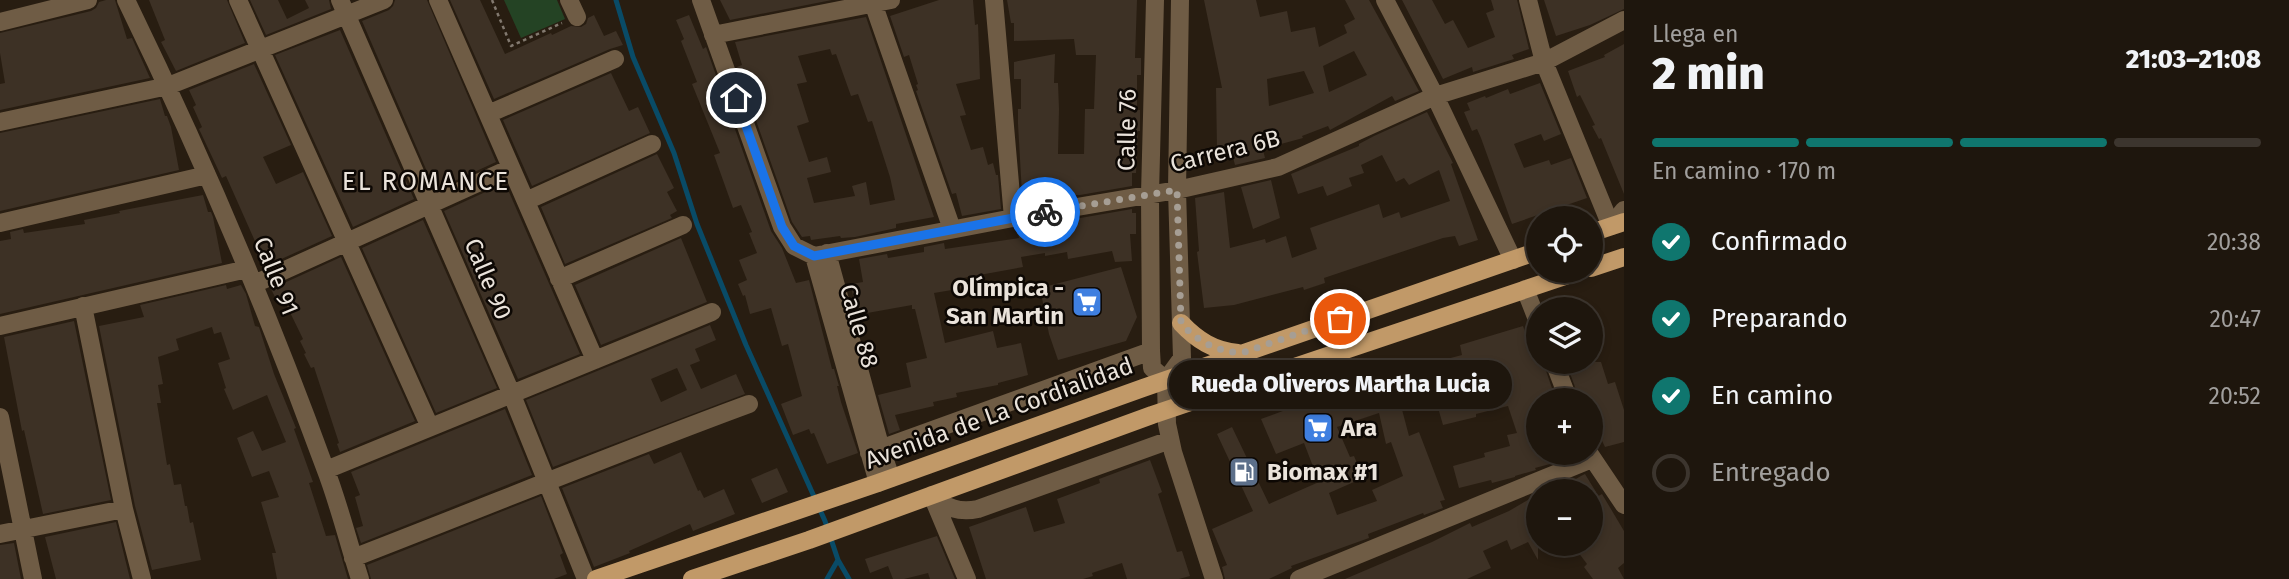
<!DOCTYPE html>
<html lang="es">
<head>
<meta charset="utf-8">
<style>
	:root { --surface:#1e160d; --page:#261f16; --text:#f1f3f6; --muted:#a19f9d; --line:#3c352e; --accent:#0f766e }
	body { margin:0; font-family:"Fira Sans",sans-serif; background:var(--page); color:var(--text); height:100vh; display:flex; flex-direction:column; font-size:26px; white-space:nowrap }
	* { box-sizing:border-box; margin:0 }
	p { font-size:23px; color:var(--muted) }
	.icon { flex:none; width:38px; height:38px; fill:none; stroke:currentColor; stroke-width:2; stroke-linecap:round; stroke-linejoin:round }
	.map { position:relative; flex:1; overflow:hidden }
	.details { display:flex; flex-direction:column; background:var(--surface); width:665px }
	.details>* { flex:none }
	.controls { position:absolute; left:1526px; top:206px; display:grid; gap:14px }
	.controls a { display:grid; place-items:center; width:77px; height:77px; border-radius:50%; background:var(--surface); box-shadow:0 4px 10px #0003,0 0 0 2px var(--line); font-size:35px }
	.pin { position:absolute; display:grid; place-items:center; width:60px; height:60px; color:#fff; margin:-30px; border:4px solid #fff; border-radius:50%; box-shadow:0 2px 7px #0007 }
	.courier { position:absolute; display:grid; place-items:center; width:70px; height:70px; margin:-35px; border:5px solid #1a73e8; border-radius:50%; background:#fff; color:#222; box-shadow:0 2px 9px #0007 }
	.bubble { position:absolute; height:49px; border-radius:24px; background:var(--surface); box-shadow:0 4px 10px #0003,0 0 0 2px var(--line); font-size:23px; font-weight:800; line-height:49px; text-align:center }
	.headline em { font-style:normal; font-weight:800 }
	.headline div { display:flex; flex-direction:column-reverse }
	.headline { display:flex; align-items:center; justify-content:space-between; height:119px; padding:0 28px }
	h1 { font-size:46px; font-weight:800; line-height:52px }
	.bar { display:grid; grid-template-columns:repeat(4,1fr); gap:10px 7px; align-content:center; height:84px; padding:0 28px }
	.bar i { height:9px; border-radius:5px; background:var(--line) }
	.bar .selected { background:var(--accent) }
	.bar p { grid-column:span 4 }
	ol { padding:0 28px; list-style:none }
	li { display:flex; align-items:center; gap:21px; height:77px }
	li p { margin-inline-start:auto }
	li .icon { padding:7px; border-radius:50%; background:var(--accent); color:#fff; stroke-width:4 }
	li:last-child { color:var(--muted) }
	li i { width:38px; height:38px; border:4px solid var(--line); border-radius:50% }
	main { display:flex; flex:1; min-height:0 }
	.map>svg:first-child { display:block }
	.green { fill:#244324 }
	.lines { fill:none; stroke-linecap:round; stroke-linejoin:round }
	.stream { stroke:#094b67; stroke-width:5 }
	.building { fill:#3d3125; fill-rule:evenodd }
	.path { stroke:#82796f; stroke-width:2.5; stroke-dasharray:3.5 3.5; stroke-linecap:butt }
	.minor { stroke:#6f5c45; stroke-width:18 }
	.major { stroke:#c19968; stroke-width:18 }
	.done { stroke:#a69e94; stroke-width:7; stroke-dasharray:0 12.6 }
	.route { stroke:#1a73e8; stroke-width:9 }
	.labels { text-anchor:middle; stroke-width:5; stroke-linejoin:round; paint-order:stroke }
	.street-label { font-size:24px; fill:#eae3db; stroke:#0d0804 }
	.poi-label { font-size:24px; font-weight:bold; fill:#eae3db; stroke:#0d0804; text-anchor:start }
	.neighbourhood-label { font-size:26px; letter-spacing:2px; fill:#eae3db; stroke:#0d0804 }
</style>
</head>
<body>
<main>
<div class="map">
<svg width="1624" height="579" viewBox="0 0 1624 579">
	<rect width="100%" height="100%" fill="#281d11"/>
	<path class="green" d="M504,0H557L565,19L521,38Z"/>
	<g class="lines">
		<path class="stream" d="M616,0L633,57L674,153L697,224L746,345L825,521L838,560L849,579
			M827,579L838,560"/>
	</g>
	<path class="building" d="M106,0H115L127,39L132,38L150,78L0,110V84L5,83L0,53V33L91,11L96,8L99,2Z
		M149,0H227L245,43L176,71L161,42L165,40Z
		M250,0H278L287,19L309,8L305,0H329L331,9L266,35Z
		M395,0H427L496,162L435,190L362,21L389,10L393,6Z
		M450,0H480L505,54L551,33L552,35L571,26L581,27L586,24L588,18L594,15L604,36L616,31L623,45L610,49L494,99Z
		M720,0H832L730,20Z
		M939,0H973L975,25L978,24L980,79L956,84L966,115L960,116L971,150L983,147L988,165L993,163L996,175H998L1001,209L962,216L956,193L952,194L916,91L918,90L916,85L918,84L909,55L904,57L890,16Z
		M1007,0H1137L1135,58H1141V75H1137V110H1140V131H1138L1136,173H1132V186L1080,195L1022,194L1018,124V109H1021V79H1014V62L1055,54L1054,83H1058L1059,109L1058,154H1084L1085,109H1094L1096,55H1076L1074,39L1014,41V23H1011Z
		M1204,0H1256L1260,17L1287,11L1291,32L1315,27L1319,47L1347,33L1344,25L1355,19L1345,0H1369L1419,91L1395,101L1392,96L1330,130L1328,126L1302,136L1303,138L1281,144L1278,136L1261,142L1265,158L1235,165L1230,146L1217,149L1216,88H1222ZM1354,51L1367,75L1329,92L1323,66ZM1304,71L1314,93L1269,106L1267,79Z
		M1402,0H1432L1445,24L1453,20L1468,48L1495,37L1486,13L1494,10L1491,0H1517L1529,49L1512,55L1514,59L1473,72L1472,67L1443,79Z
		M1544,0H1624V9L1590,25L1556,36Z
		M689,15L703,49L706,47L771,231L782,248L796,283L809,280L832,369H834L839,386H837L841,402L858,453L827,464L814,433L811,434L809,429L793,435L781,404L802,396L788,344L782,346L771,308L750,314L745,295L743,296L738,284L747,280L739,260L757,253L749,233L752,232L741,205L733,208L714,155L720,153L692,84L697,82L681,41L684,39L676,20Z
		M866,17L934,217L896,224V228L855,237L841,238L840,236L811,240L810,236L802,237L792,222L737,67L742,65L735,42ZM830,49L832,55L836,54L851,96L858,94L868,122L872,121L890,177L895,200L870,205L866,182L852,186L855,196L814,203L807,178L831,172L827,157L809,162L797,126L809,122L797,84L807,82L798,56Z
		M340,30L414,199L353,227L275,55Z
		M1624,44V194L1601,138L1599,139L1592,126L1595,125L1580,95L1577,97L1568,71L1605,57L1604,55Z
		M254,64L291,145L263,157L276,184L303,172L332,236L266,266L226,176L222,178L199,129L202,127L193,107L196,105L189,90Z
		M611,73L629,111L638,107L650,133L532,186L503,120Z
		M1540,83L1561,134L1544,141L1541,134L1514,144L1524,168L1549,160L1551,165L1571,158L1587,198L1512,224L1481,138L1477,129L1472,131L1464,112L1470,110L1467,103L1485,96L1486,98L1508,89L1510,94Z
		M160,99L165,116H167L171,127L179,170L0,211V133Z
		M1427,112L1453,163L1451,164L1478,240L1459,246L1455,236L1443,238L1324,278L1325,283L1304,290L1303,287L1234,305L1204,308L1197,252L1199,251L1195,198L1224,192L1230,248L1265,239L1266,243L1286,236L1292,258L1317,249L1310,228L1379,204L1383,218L1399,212L1401,218L1450,201L1439,170L1409,185L1404,178L1396,182L1382,155L1361,165L1364,173L1349,178L1352,186L1327,196L1323,186L1298,194L1291,174L1359,146V144L1374,136Z
		M657,154L674,188L667,192L677,211L670,215L672,218L565,264L541,207Z
		M1271,180L1280,218L1253,229L1241,187Z
		M505,183L580,354L518,379L444,211Z
		M203,195L208,212H211L213,217L222,263L0,314V241L11,239L10,232L23,229L24,233L85,224L84,220L120,213L119,211Z
		M1132,209V213H1136V234H1130L1132,261L1115,262L1112,251L1068,259L1067,252L1045,256V253L1021,257L1023,267L963,278L964,288L934,293L945,343L993,331L997,348L1021,343L1028,375L998,383V385L956,393L957,397L933,402L934,406L895,415L900,430L889,434L878,395L911,387L906,363L927,358L915,309H912V305L856,315L851,284L863,282L859,259L887,254L888,258L924,252V247L944,243L945,249L1019,238L1017,229Z
		M423,220L497,388L436,413L362,248Z
		M681,238L707,302L601,345L575,285Z
		M341,257L415,421L340,452L337,444L339,443L314,367L311,368L304,354L306,353L300,341L303,339L282,296L276,299L271,289Z
		M1121,267L1137,317L1126,341L1058,360L1049,334L1040,288Z
		M226,285L227,289L241,285L246,294L255,326L259,327L274,374L296,428L294,429L313,482L309,483L326,536L335,535L348,579H277L272,553H276L261,502L279,497L269,471L252,477L237,438L253,431L262,451L286,442L267,395L233,410L224,389L226,388L218,363L230,359L221,332L214,334L212,327L176,339L179,350L158,357L163,384L158,385L161,403H157L167,465L170,464L174,485L181,484L185,506H187L190,523L193,522L201,560L152,570L135,506L99,326L144,317L140,305Z
		M74,321L111,500L43,514L24,430L22,431L4,337Z
		M710,325L716,340L695,349L700,361L690,365L701,389L736,374L745,394L553,467L526,400ZM677,368L687,390L661,402L651,379Z
		M1523,326L1530,346L1535,344L1538,362H1543L1555,397L1538,401V453H1548L1550,464L1535,468L1536,470L1515,476V477L1492,483L1491,480L1459,488L1453,466L1485,457L1484,453L1510,446L1507,435L1517,433L1508,406L1476,414V417L1443,425L1434,394L1400,402L1409,436L1419,432L1445,500L1440,501L1443,508L1424,515L1423,513L1368,534L1369,538L1291,566L1292,568L1269,579H1225L1222,567L1227,565L1212,529L1253,511L1217,434L1232,427L1269,504L1319,482L1304,443L1276,454L1261,419L1326,395L1330,385L1338,379L1359,383L1389,375L1390,379L1417,373L1416,367L1462,355L1460,345ZM1379,413L1386,444L1391,442L1403,476L1372,490L1377,501L1337,515L1329,493L1363,478L1354,456L1350,457L1337,427Z
		M1566,362H1601L1608,384L1615,382L1624,410V442L1605,447L1591,418V401H1580Z
		M505,409L532,475L361,543L356,528L363,526L355,497L360,495L351,472Z
		M681,452L698,491L700,490L704,498L724,489L735,514L693,531L690,524L629,551L630,553L594,567L562,488L649,454L654,464Z
		M1150,460L1162,492L1158,494L1177,552L1182,551L1190,576L1179,579H1127L1122,563L1092,573L1093,576L1083,579H986L969,527L1026,507L1034,532L1065,523L1057,499L1100,483L1099,479Z
		M777,468L788,492L762,503L751,479Z
		M1585,474L1596,492H1553L1581,476Z
		M1538,494V560L1528,542L1511,550L1507,540L1483,551L1491,568L1467,579H1345L1432,542L1470,523L1472,527L1509,511Z
		M1602,494L1624,531V563L1618,568L1624,579H1593L1584,567L1587,564L1572,544H1591V500Z
		M541,496L563,553L560,555L567,574L554,579H371L367,565Z
		M116,522L130,579H56L45,537Z
		M937,536L955,579H930L928,573L904,579H893L888,566L870,573L865,559Z
		M14,543L21,579H0V545Z"/>
	<g class="lines">
		<path class="path" d="M492,0L511,46L562,23
			M1302,382L1309,402"/>
		<path class="minor" d="M126,0C200,152 267,309 325,468C339,504 348,542 360,579
			M238,0L430,427
			M340,0L512,395L586,579
			M438,0L595,360
			M569,0L577,17
			M701,0L782,227L794,246L814,256L878,483
			M872,0L952,229
			M994,0L1013,218
			M1155,0L1150,194L1151,351L1152,368L1166,380
			M1180,0L1177,190L1182,358L1166,380L1167,424L1173,452L1214,579
			M1385,0L1435,96L1513,260
			M1528,0L1544,62L1611,226
			M0,22L88,0
			M713,35L891,0
			M488,114L615,59
			M0,122L168,86L384,0
			M526,201L652,144
			M0,223L207,175
			M1611,226L1624,210
			M827,253L881,449L891,478
			M814,256L1013,218L1177,190L1278,167L1435,96L1544,62L1624,20
			M559,279L683,225
			M254,284L511,168
			M1525,289L1538,322
			M83,306L124,509L142,579
			M0,326L247,269
			M1554,362L1569,401
			M0,417L33,579
			M869,453L1151,351
			M1589,453L1624,505
			M326,470L712,312
			M932,495C946,508 959,513 978,509L1170,440
			M933,498L967,579
			M0,534L124,509
			M353,558C485,507 616,453 749,404
			M1299,579L1592,459"/>
		<path class="major" d="M1591,233L1624,222
			M1591,268L1624,257
			M1181,323C1197,340 1214,351 1238,353
			M596,579L878,483L1143,388L1538,251
			M692,579L809,540L1152,415L1580,271"/>
	</g>
	<g class="lines">
		<path class="done" d="M1045,212L1177,190L1181,323C1198,342 1216,351 1242,353L1340,319"/>
		<path class="route" d="M736,98L782,227L794,246L814,256L1045,212"/>
	</g>
	<defs>
		<g id="supermarket-square" transform="scale(1.575)"><rect x="-9" y="-9" width="18" height="18" rx="4" fill="#3f7fe0" stroke="#0d0804"/><path d="M-6-5.5h2.5l.6 2H6L4.5 2H-2.5L-4.4-4H-6ZM-1.5 3.2a1.3 1.3 0 1 0 .1 0ZM3 3.2a1.3 1.3 0 1 0 .1 0Z" fill="#fff"/></g>
		<g id="fuel-square" transform="scale(1.575)"><rect x="-9" y="-9" width="18" height="18" rx="4" fill="#5c6f8a" stroke="#0d0804"/><path d="M-5.5-6h7V0h2V4h1.3V-2.5L3-4.5l.8-.8L6-3V5H2.5V1h-1V6h-7ZM-4.2-4.7v3.2H.2V-4.7Z" fill="#fff"/></g>
	</defs>
	<g fill-rule="evenodd">
		<use href="#supermarket-square" x="1087" y="302"/>
		<use href="#supermarket-square" x="1318" y="428"/>
		<use href="#fuel-square" x="1244" y="472"/>
	</g>
	<g class="labels">
		<g class="street-label">
			<text transform="translate(1127 130) rotate(-89)" y="8">Calle 76</text>
			<text transform="translate(1225 151) rotate(-14)" y="8">Carrera 6B</text>
			<text transform="translate(276 276) rotate(68)" y="8">Calle 91</text>
			<text transform="translate(488 279) rotate(67)" y="8">Calle 90</text>
			<text transform="translate(859 326) rotate(74)" y="8">Calle 88</text>
			<text transform="translate(999 413) rotate(-20)" y="8">Avenida de La Cordialidad</text>
		</g>
		<g class="poi-label">
			<text x="1064" y="296" text-anchor="end">Olímpica -<tspan x="1064" dy="28">San Martin</tspan></text>
			<text x="1341" y="436">Ara</text>
			<text x="1267" y="480">Biomax #1</text>
		</g>
		<g class="neighbourhood-label">
			<text x="426" y="190">EL ROMANCE</text>
		</g>
	</g>
</svg>
<div class="controls">
<a><svg class="icon" aria-label="locate" viewBox="0 0 24 24"><circle cx="12" cy="12" r="6"/><path d="M12 2v4M12 18v4M2 12h4M18 12h4"/></svg></a>
<a><svg class="icon" aria-label="layers" viewBox="0 0 24 24"><path d="M12 4l9 5-9 5-9-5zM3 14l9 5 9-5"/></svg></a>
<a>+</a>
<a>−</a>
</div>
<div class="pin" style="left:1340px;top:319px;background:#ea580c"><svg class="icon" aria-label="bag" viewBox="0 0 24 24"><path d="M5 8h14l-1 12H6zM9 8a3 3 0 0 1 6 0"/></svg></div>
<div class="pin" style="left:736px;top:98px;background:#1f2937"><svg class="icon" aria-label="home" viewBox="0 0 24 24"><path d="M3 11l9-7 9 7M6 9v11h12V9"/></svg></div>
<div class="courier" style="left:1045px;top:212px"><svg class="icon" aria-label="bike" viewBox="0 0 24 24"><circle cx="6" cy="16" r="4"/><circle cx="18" cy="16" r="4"/><path d="M6 16l4-8h5l3 8M10 8l3 8H6M13 5h3"/></svg></div>
<div class="bubble" style="left:1169px;top:360px;width:343px">Rueda Oliveros Martha Lucia</div>
</div>
<section class="details">
<div class="headline"><div><h1>2 min</h1><p>Llega en</p></div><em>21:03–21:08</em></div>
<div class="bar"><i class="selected"></i><i class="selected"></i><i class="selected"></i><i></i><p>En camino · 170 m</p></div>
<ol>
<li><svg class="icon" aria-label="check" viewBox="0 0 24 24"><path d="M5 12l5 5 9-10"/></svg>Confirmado<p>20:38</p></li>
<li><svg class="icon" aria-label="check" viewBox="0 0 24 24"><path d="M5 12l5 5 9-10"/></svg>Preparando<p>20:47</p></li>
<li><svg class="icon" aria-label="check" viewBox="0 0 24 24"><path d="M5 12l5 5 9-10"/></svg>En camino<p>20:52</p></li>
<li><i></i>Entregado</li>
</ol>
</section>
</main>
</body>
</html>
